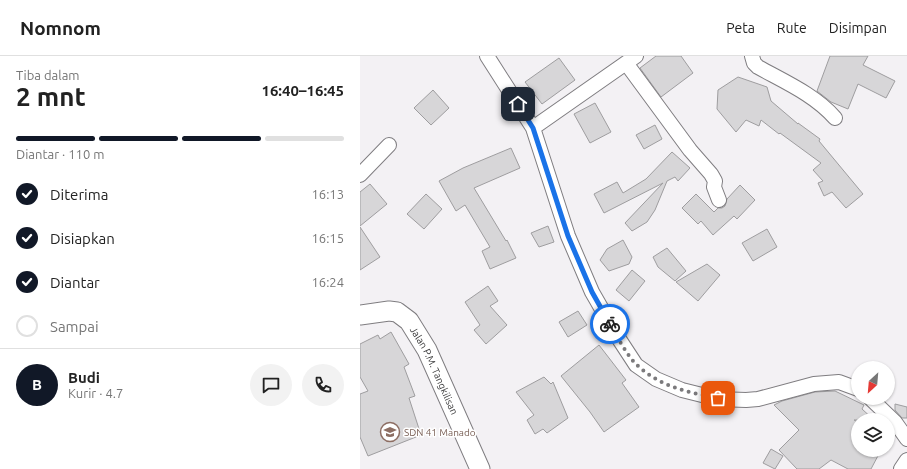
<!DOCTYPE html>
<html lang="id">
<head>
<meta charset="utf-8">
<style>
	:root { --surface:#fff; --page:#f2f2f2; --text:#222; --muted:#767676; --line:#e0e0e0; --accent:#111827 }
	body { margin:0; font-family:Ubuntu,sans-serif; background:var(--page); color:var(--text); height:100vh; display:flex; flex-direction:column; font-size:15px; white-space:nowrap }
	* { box-sizing:border-box; margin:0 }
	p { font-size:13px; color:var(--muted) }
	.icon { flex:none; width:22px; height:22px; fill:none; stroke:currentColor; stroke-width:2; stroke-linecap:round; stroke-linejoin:round }
	.map { position:relative; flex:1; overflow:hidden }
	.side { display:flex; flex-direction:column; background:var(--surface); width:360px }
	.side>* { flex:none }
	.needle { width:26px; rotate:206deg }
	.controls { position:absolute; left:491px; top:305px; display:grid; gap:8px }
	.controls a { display:grid; place-items:center; width:44px; height:44px; border-radius:50%; background:var(--surface); box-shadow:0 1px 3px #0004; font-size:20px }
	.pin { position:absolute; display:grid; place-items:center; width:34px; height:34px; color:#fff; margin:-17px; border-radius:8px; box-shadow:0 2px 6px #0006 }
	.courier { position:absolute; display:grid; place-items:center; width:40px; height:40px; margin:-20px; border:3px solid #1a73e8; border-radius:50%; background:#fff; color:#222; box-shadow:0 1px 5px #0007 }
	.headline em { font-style:normal; font-weight:700 }
	.headline div { display:flex; flex-direction:column-reverse }
	.headline { display:flex; align-items:center; justify-content:space-between; height:68px; padding:0 16px }
	h1 { font-size:26px; font-weight:700; line-height:30px }
	.bar { display:grid; grid-template-columns:repeat(4,1fr); gap:6px 4px; align-content:center; height:48px; padding:0 16px }
	.bar i { height:5px; border-radius:3px; background:var(--line) }
	.bar .selected { background:var(--accent) }
	.bar p { grid-column:span 4 }
	.line { display:flex; align-items:center; gap:10px; padding:0 16px; border-top:1px solid var(--line) }
	.line div { flex:1 }
	.round { display:grid; place-items:center; flex:none; width:42px; height:42px; border-radius:21px; background:var(--page) }
	ol { padding:0 16px; list-style:none }
	li { display:flex; align-items:center; gap:12px; height:44px }
	li p { margin-inline-start:auto }
	li .icon { padding:4px; border-radius:50%; background:var(--accent); color:#fff; stroke-width:4 }
	li:last-child { color:var(--muted) }
	li i { width:22px; height:22px; border:2px solid var(--line); border-radius:50% }
	header { display:flex; align-items:center; gap:24px; box-sizing:border-box; height:56px; padding:0 20px; background:var(--surface); border-bottom:1px solid var(--line) }
	header strong { font-size:19px }
	nav { display:flex; gap:22px; margin-inline-start:auto; font-size:14px }
	main { display:flex; flex:1; min-height:0 }
	.map>svg:first-child { display:block }
	.building { fill:#d7d6d8; stroke:#9e9d9f }
	.lines { fill:none; stroke-linecap:round; stroke-linejoin:round }
	.street-casing { stroke:#7f7d80; stroke-width:16 }
	.secondary-casing { stroke:#7f7d80; stroke-width:21 }
	.street { stroke:#fff; stroke-width:14 }
	.secondary { stroke:#fff; stroke-width:19 }
	.done { stroke:#7b7a7c; stroke-width:4; stroke-dasharray:0 7.2 }
	.route { stroke:#1a73e8; stroke-width:5 }
	.labels { text-anchor:middle; stroke-width:3; stroke-linejoin:round; paint-order:stroke }
	.street-label { font-size:10px; fill:#3a3a3b; stroke:#fff }
	.education-label { font-size:10px; fill:#785e54; stroke:#fff; text-anchor:start }
</style>
</head>
<body>
<header>
<strong>Nomnom</strong>
<nav><a>Peta</a><a>Rute</a><a>Disimpan</a></nav>
</header>
<main>
<section class="side">
<div class="headline"><div><h1>2 mnt</h1><p>Tiba dalam</p></div><em>16:40–16:45</em></div>
<div class="bar"><i class="selected"></i><i class="selected"></i><i class="selected"></i><i></i><p>Diantar · 110 m</p></div>
<ol>
<li><svg class="icon" aria-label="check" viewBox="0 0 24 24"><path d="M5 12l5 5 9-10"/></svg>Diterima<p>16:13</p></li>
<li><svg class="icon" aria-label="check" viewBox="0 0 24 24"><path d="M5 12l5 5 9-10"/></svg>Disiapkan<p>16:15</p></li>
<li><svg class="icon" aria-label="check" viewBox="0 0 24 24"><path d="M5 12l5 5 9-10"/></svg>Diantar<p>16:24</p></li>
<li><i></i>Sampai</li>
</ol>
<div class="line" style="height:72px"><b class="round" style="background:var(--accent);color:#fff">B</b><div><b>Budi</b><p>Kurir · 4.7</p></div><a class="round"><svg class="icon" aria-label="chat" viewBox="0 0 24 24"><path d="M4 5h16v11H9l-5 4z"/></svg></a><a class="round"><svg class="icon" aria-label="phone" viewBox="0 0 24 24"><path d="M5 4h4l2 5-3 2q2 4 5 5l2-3 5 2v4C11 20 4 13 5 4z"/></svg></a></div>
</section>
<div class="map">
<svg width="547" height="413" viewBox="0 0 547 413">
	<rect width="100%" height="100%" fill="#f3f1f4"/>
	<path class="building" d="M296,0H321L333,17L301,41L280,12Z
		M470,0H508L503,9L535,25L526,42L498,28L488,53L471,46L457,35Z
		M199,2L215,24L182,48L165,26Z
		M378,21L407,31L411,45L438,68V67L460,83L459,85L503,138L486,152L472,136L464,140L458,127L463,125L453,114L461,107L420,77L419,78L401,64L399,70L386,64L376,76L357,53L358,34Z
		M73,34L89,52L71,69L54,52Z
		M235,47L251,76L230,87L214,58Z
		M295,69L302,83L284,93L276,79Z
		M151,92L160,112L114,132L146,185L147,184L156,202L130,213L122,195L130,191L105,149L96,155L79,125L103,112Z
		M312,96L330,112L318,125L315,121L307,125L295,154L287,166L272,175L265,167L303,127L244,157L234,138L257,126L263,137L286,123Z
		M10,128L27,148L0,170V136Z
		M380,129L395,144L377,163L374,160L353,179L341,165L338,168L322,152L336,138L354,156L358,152H362L365,150L367,143Z
		M66,138L82,153L64,173L47,158Z
		M188,170L194,186L179,191L171,177Z
		M0,171L20,201L0,214Z
		M407,173L417,191L393,205L382,187Z
		M263,184L272,201L269,208L249,215L240,204L247,193Z
		M307,192L326,215L315,225L298,211L293,201Z
		M347,208L360,219L338,245L316,226Z
		M272,214L285,225L269,245L256,234Z
		M128,230L138,245L130,250L147,269L126,288L114,274L120,269L105,246Z
		M218,255L227,269L208,281L199,266Z
		M31,276L49,308L44,311L55,340L49,342L61,379L8,400L0,381V338L8,335L0,321V288L18,279L20,283Z
		M239,289L266,324L262,327L279,351L244,376L230,356L201,320Z
		M184,321L191,328L193,326L208,362L187,377L183,373L175,378L167,364L174,359L156,336Z
		M475,335L504,349L502,353L514,364H494L498,366V394H521L511,413H488L471,404L459,413H437L419,394L439,374L414,349L422,345L455,336Z
		M535,348L547,351V362H542L535,354Z
		M411,393L423,400L415,413L403,407Z"/>
	<g class="lines">
		<g class="street-casing">
			<path id="street" d="M127,0L173,72L208,180L232,236L259,283L276,309L296,323L322,334L358,343L386,344L398,343L454,328L479,326L498,333
				M392,0L394,7L398,11C425,26 455,39 475,62
				M266,7L330,94L351,118L355,125L354,131L359,144
				M173,72L276,0
				M0,119L29,89
				M510,342L535,366L547,383
				M541,413L547,404"/>
		</g>
		<g class="secondary-casing">
			<g id="secondary">
				<path id="s1" d="M0,259L29,255L37,256L49,265L67,294L120,413"/>
			</g>
		</g>
		<use href="#street" class="street"/>
		<use href="#secondary" class="secondary"/>
	</g>
	<g class="lines">
		<path class="done" d="M250,268C256,279 268,301 277,309C299,330 329,337 358,342"/>
		<path class="route" d="M158,48L173,72L208,180L232,236L250,268"/>
	</g>
	<defs>
		<g id="school-ring" transform="scale(1)"><circle r="9.5" fill="#fff" stroke="#8d6e63" stroke-width="1.5"/><path d="M0-5L7-2L0 1L-7-2ZM-4 1L0 2.5L4 1V4Q0 6-4 4Z" fill="#8d6e63"/></g>
	</defs>
	<g fill-rule="evenodd">
		<use href="#school-ring" x="30" y="376"/>
	</g>
	<g class="labels">
		<g class="street-label">
			<text dy="4" stroke="none"><textPath href="#s1" startOffset="108">Jalan P.M. Tangkilisan</textPath></text>
		</g>
		<g class="education-label">
			<text x="44" y="380">SDN 41 Manado</text>
		</g>
	</g>
</svg>
<div class="controls">
<a><svg class="needle" viewBox="-14 -14 28 28"><path d="M0-13l5 13h-10z" fill="#e53935"/><path d="M0 13l5-13h-10z" fill="#767676"/></svg></a>
<a><svg class="icon" aria-label="layers" viewBox="0 0 24 24"><path d="M12 4l9 5-9 5-9-5zM3 14l9 5 9-5"/></svg></a>
</div>
<div class="pin" style="left:358px;top:342px;background:#ea580c"><svg class="icon" aria-label="bag" viewBox="0 0 24 24"><path d="M5 8h14l-1 12H6zM9 8a3 3 0 0 1 6 0"/></svg></div>
<div class="pin" style="left:158px;top:48px;background:#1f2937"><svg class="icon" aria-label="home" viewBox="0 0 24 24"><path d="M3 11l9-7 9 7M6 9v11h12V9"/></svg></div>
<div class="courier" style="left:250px;top:268px"><svg class="icon" aria-label="bike" viewBox="0 0 24 24"><circle cx="6" cy="16" r="4"/><circle cx="18" cy="16" r="4"/><path d="M6 16l4-8h5l3 8M10 8l3 8H6M13 5h3"/></svg></div>
</div>
</main>
</body>
</html>
